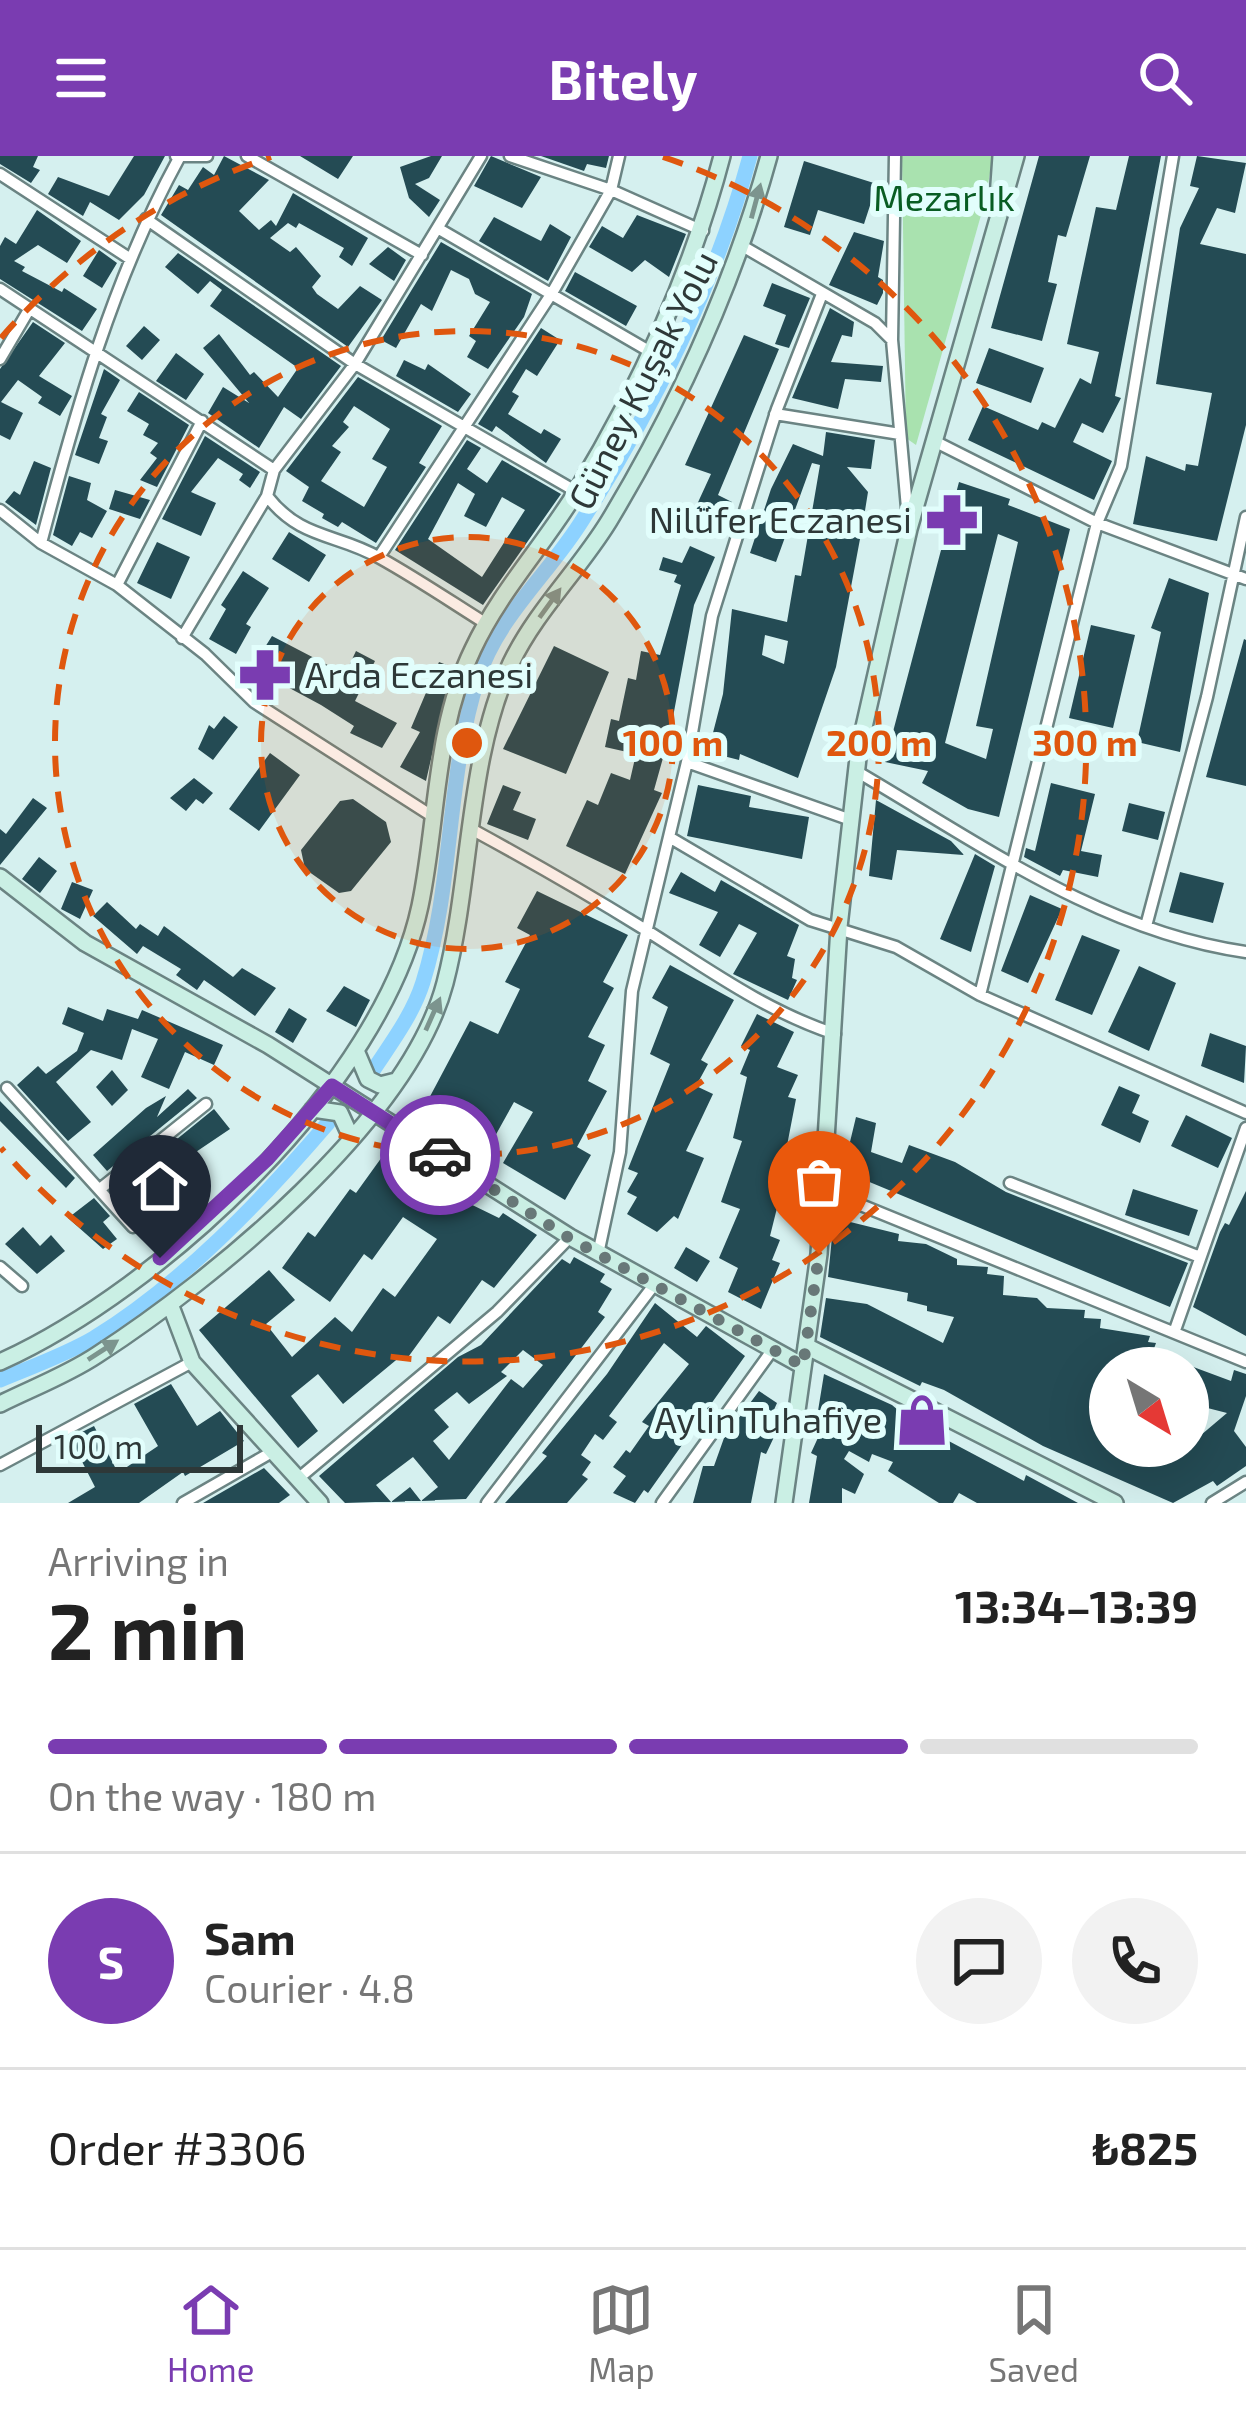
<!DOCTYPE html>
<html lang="en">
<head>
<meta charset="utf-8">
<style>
	:root { --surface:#fff; --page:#f2f2f2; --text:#222; --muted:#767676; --line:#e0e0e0; --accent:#7a3cb1 }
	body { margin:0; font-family:"Exo 2",sans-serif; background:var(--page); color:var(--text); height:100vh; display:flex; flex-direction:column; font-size:45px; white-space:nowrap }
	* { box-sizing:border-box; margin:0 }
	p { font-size:39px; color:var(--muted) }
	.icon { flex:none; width:66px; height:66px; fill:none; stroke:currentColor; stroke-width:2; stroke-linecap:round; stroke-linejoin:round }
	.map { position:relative; height:1347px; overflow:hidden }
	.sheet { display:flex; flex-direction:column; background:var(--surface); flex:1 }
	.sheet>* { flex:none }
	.needle { width:78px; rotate:142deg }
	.controls { position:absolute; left:1089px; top:1191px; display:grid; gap:24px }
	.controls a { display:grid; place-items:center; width:120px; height:120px; border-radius:50%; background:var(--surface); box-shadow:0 12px 48px #0002; font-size:60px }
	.scale { position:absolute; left:36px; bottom:30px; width:207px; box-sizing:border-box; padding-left:12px; border:6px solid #2e3838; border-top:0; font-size:33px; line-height:42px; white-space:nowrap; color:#2e3838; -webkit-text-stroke:9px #e2fefc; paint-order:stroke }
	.pin { position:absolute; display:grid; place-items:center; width:102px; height:102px; color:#fff; margin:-123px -51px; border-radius:50% 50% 50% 0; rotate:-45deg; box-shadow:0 0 12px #0007 }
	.pin .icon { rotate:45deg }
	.courier { position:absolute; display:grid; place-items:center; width:120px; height:120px; margin:-60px; border:9px solid #7a3cb1; border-radius:50%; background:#fff; color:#222; box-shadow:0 3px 15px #0007 }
	.summary em { font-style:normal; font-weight:700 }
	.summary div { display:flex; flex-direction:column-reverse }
	.summary { display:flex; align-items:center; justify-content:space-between; height:204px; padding:0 48px }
	h1 { font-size:78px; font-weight:700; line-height:90px }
	.bar { display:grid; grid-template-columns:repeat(4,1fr); gap:18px 12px; align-content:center; height:144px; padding:0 48px }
	.bar i { height:15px; border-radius:9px; background:var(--line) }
	.bar .on { background:var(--accent) }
	.bar p { grid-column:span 4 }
	.line { display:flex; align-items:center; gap:30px; padding:0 48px; border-top:3px solid var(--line) }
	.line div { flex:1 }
	.round { display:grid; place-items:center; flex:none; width:126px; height:126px; border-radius:63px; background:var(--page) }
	header { display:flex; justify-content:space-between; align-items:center; height:156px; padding:0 48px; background:var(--accent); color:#fff; font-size:54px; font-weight:700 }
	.dock { display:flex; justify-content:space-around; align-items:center; height:168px; border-top:3px solid var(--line); background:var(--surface); font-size:33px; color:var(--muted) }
	.dock a { display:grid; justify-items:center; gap:6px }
	.dock .on { color:var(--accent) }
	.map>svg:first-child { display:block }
	.green { fill:#a9e2af }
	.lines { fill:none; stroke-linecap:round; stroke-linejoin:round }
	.canal { stroke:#8dd2ff; stroke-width:15 }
	.building { fill:#244b54; fill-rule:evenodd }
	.street-casing { stroke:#6b8483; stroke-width:15 }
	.secondary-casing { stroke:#6b8483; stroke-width:20 }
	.street { stroke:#fff; stroke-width:10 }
	.secondary { stroke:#caefe4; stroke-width:15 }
	.oneway { fill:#7c948e }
	.done { stroke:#687878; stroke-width:12; stroke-dasharray:0 21.6 }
	.route { stroke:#7a3cb1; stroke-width:15 }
	.ring { fill:none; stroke:#df570e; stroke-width:6; stroke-dasharray:21 15 }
	.labels { text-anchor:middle; stroke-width:12; stroke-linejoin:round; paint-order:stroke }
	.park-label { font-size:36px; fill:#095d23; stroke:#e2fefc }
	.street-label { font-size:36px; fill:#2e3838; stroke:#e2fefc }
	.poi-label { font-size:36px; fill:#2e3838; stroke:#e2fefc; text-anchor:end }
	.centre { fill:#df570e; stroke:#e2fefc; stroke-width:6 }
	.ring-label { font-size:36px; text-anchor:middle; font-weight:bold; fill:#df570e; stroke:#e2fefc; stroke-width:12; stroke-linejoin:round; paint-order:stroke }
</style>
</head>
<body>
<header><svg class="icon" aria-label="menu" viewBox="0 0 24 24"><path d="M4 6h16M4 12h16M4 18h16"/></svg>Bitely<svg class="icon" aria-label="search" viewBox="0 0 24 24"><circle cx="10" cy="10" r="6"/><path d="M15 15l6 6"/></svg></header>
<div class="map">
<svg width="1246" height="1347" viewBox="0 0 1246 1347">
	<rect width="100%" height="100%" fill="#d5f0ef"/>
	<path class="green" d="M902,0H993L985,45L916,289L906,282Z"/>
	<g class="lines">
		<path class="canal" d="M374,913C392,886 413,858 423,826C454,727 446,621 478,522C498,460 550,417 583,363C653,253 716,126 750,0
			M0,1224C31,1211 65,1199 94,1182C183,1127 261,1045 328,967"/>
	</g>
	<path class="building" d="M0,0H38L33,11L40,14L31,27L0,8Z
		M134,0H165L144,39L119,64L90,46L83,60L48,38L58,21L109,40Z
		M224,0L269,24L239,55L259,74L271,64L276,70L293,37L368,82L352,110L339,101L344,92L299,67L296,72L288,67L270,82L290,96L296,91L321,120L312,131L317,138L338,153L360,130L382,144L348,191L161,59L179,29L188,34L203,11L214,19Z
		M300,0H353L338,23Z
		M431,0H442L429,22L415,28L440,44L429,61L409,42L400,11Z
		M491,0L541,21L522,52L474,30Z
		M541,0H609L606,12L587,8L584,15Z
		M1039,0H1090L1066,81L1058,79L1048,126L1057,128L1042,185L991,172Z
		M1129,0H1161L1115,240L1121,242L1103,277L1082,267L1073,286L1112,305L1094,344L968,284L983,250L1038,274L1042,266L1055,272L1080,222L1091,228L1099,196L1067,188L1096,51L1116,54Z
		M1197,0L1246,7L1235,57L1217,52L1200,88L1246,98V269L1217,385L1133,368L1146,300L1185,315L1186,308L1198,310L1212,237L1156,228L1180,72L1199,32L1190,30Z
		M804,5L877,28L864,68L818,54L810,79L784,71Z
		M37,54L81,85L67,107L38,89L14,105L25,111L22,115L62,136L64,132L97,153L82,175L0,123V90L5,81L16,88Z
		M637,59L686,78L669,121L645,104L632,116L589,91L602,70L623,82Z
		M494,61L541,85L550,68L571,81L548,125L479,85Z
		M854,76L884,85L878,121L883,124V137L877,149L829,129Z
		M441,86L532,138L524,161L488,213L467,201L476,185L469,180L490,146L475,138L469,123L451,114L432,155L421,148L396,192L381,184Z
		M388,91L406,104L394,125L369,108Z
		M99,94L117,107L102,132L83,120Z
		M178,97L341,210L301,263L284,251L259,292L208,257L223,231L249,247L203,192L219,178L250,219L254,216L278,241L298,212L210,150L222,134L210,125L198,138L165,111Z
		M575,116L637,150L626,170L565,135Z
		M772,127L810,142L789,192L775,188L786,159L763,150Z
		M830,152L854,166L852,181L842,179L831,206L883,210L881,226L845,223L838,253L792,242Z
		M33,166L65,187L39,220L72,240L60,260L38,247L42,241L18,224L1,246L23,257L10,284L0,279V213Z
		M144,170L160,184L142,204L126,190Z
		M541,172L560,184L537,220L526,213L512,236L519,240L508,258L541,278L544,273L561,283L546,307L496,270L492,276L478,268Z
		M744,179L779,193L718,339L732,346L722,368L694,355L711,318L685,309Z
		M989,192L1044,212L1031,247L976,227Z
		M176,197L204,218L186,244L156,225Z
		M404,204L425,214L428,208L471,238L458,256L396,220Z
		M104,213L120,224L101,258L107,261L99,282L108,285L99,308L75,299Z
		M358,221L442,270L419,307L426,311L376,387L342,366L338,371L322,362L324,358L302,345L309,331L286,315ZM354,250L390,273L372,303L387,311L364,351L321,325L341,296L332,290L349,271L343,266Z
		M139,236L189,269L157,331L140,324L157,302L150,297L158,287L143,279L149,268L127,255Z
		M826,276L875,284L871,313L847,311L868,336L863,367L836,511L798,622L740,598L739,604L708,596L723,538L732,453L787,466L795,419L801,420L820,309L812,307L776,406L750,397L771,333L793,288L823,300ZM765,479L788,485L784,508L762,499Z
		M205,280L260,316L250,332L239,324L243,318L218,302L191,336L216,347L201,380L162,363Z
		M467,284L481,292L467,313L487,327L502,304L561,338L483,449L395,394ZM458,327L475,338L464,360L486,371L502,341L525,354L482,421L428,383Z
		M34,305L51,312L36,369L5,346L14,335L20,339Z
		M69,320L91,327L87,344L107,355L92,382L80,376L72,390L53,379Z
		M959,326L1010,343L1008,349L1070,373L999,661L968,653L922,627L928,615L885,606ZM998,378L1018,386L976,570L993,573L986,603L945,587Z
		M115,334L150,344L140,363L109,353Z
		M289,376L326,399L309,426L272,403Z
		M157,386L190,401L171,443L137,427Z
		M690,390L715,401L694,449L670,577L654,634L662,637L625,718L566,690L587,644L598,649L611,617L630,624L636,598L605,591L611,563L619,565L628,522L636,524L641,495L660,499L681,429L674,426L677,419L659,414L663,401L682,407Z
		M243,415L269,432L246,468L251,471L236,498L209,483L226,453L221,449Z
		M1169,422L1209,437L1180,596L1137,586L1161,476L1151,472Z
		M1091,469L1135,479L1113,572L1069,562Z
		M272,480L345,518L356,495L375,505L355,545L397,567L382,592L350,577L354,570L321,549L252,512Z
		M1244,483L1246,484V630L1206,621Z
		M554,490L609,516L566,618L503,593Z
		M439,506L452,511L426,625L400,611L420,576L411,572Z
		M224,560L238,571L213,604L198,593L209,569L214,573Z
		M270,597L300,619L259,675L229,653Z
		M194,622L213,637L203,648L196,643L186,655L170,642Z
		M1051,627L1095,638L1081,695L1102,699L1098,721L1063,714L1060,720L1024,701L1026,692L1035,695Z
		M503,629L521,636L513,654L536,663L528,684L487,668Z
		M698,629L751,640L749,651L809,661L802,703L687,680Z
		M33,642L47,652L0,709V673L6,678Z
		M353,643L386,666L391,686L351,735L339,737L305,713L301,694L340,645Z
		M876,644L951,685L964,699L897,694L892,724L869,720Z
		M1129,647L1165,656L1158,684L1122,675Z
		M975,698L995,710L971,796L940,783Z
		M39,701L57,715L40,737L22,723Z
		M681,716L715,736L721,724L799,769L787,800L795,803L792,822L797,824L788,844L733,818L757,777L739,768L720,801L699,789L718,756L669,737Z
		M1180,716L1224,727L1213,767L1169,756Z
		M72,726L93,734L80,763L61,753Z
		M537,735L628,779L603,826L614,832L588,881L605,889L588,925L607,935L577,991L591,999L565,1044L503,1007L533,956L514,946L484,1000L417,965L470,865L498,878L520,833L505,826L530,779L517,772Z
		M1030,739L1062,753L1028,827L1001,815Z
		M107,746L136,773L140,768L158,780L164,770L233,821L242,812L276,832L255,860L204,824L197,834L176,819L181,813L143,790L137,798L93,760Z
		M1082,779L1120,794L1092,859L1055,844Z
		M670,809L734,844L701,904L708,908L696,930L713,938L686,995L704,1002L678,1063L674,1060L657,1076L627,1058L637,1041L627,1036L638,1017L628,1013L670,908L650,898L668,851L652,842Z
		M1139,810L1176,827L1149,895L1108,876Z
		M344,830L370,844L356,871L326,855Z
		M68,851L103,865L107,853L138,863L142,854L223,889L214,909L185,896L169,933L141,921L158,883L132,873L122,904L91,894L56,926L91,966L68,985L17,929L38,910L46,918L77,895L84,877L62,868Z
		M289,852L307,863L293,887L275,876Z
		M757,858L794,876L777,911L798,919L788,941L796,943L784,1005L798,1011L789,1032L784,1030L776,1056L770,1080L780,1084L772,1104L780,1107L761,1153L728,1136L738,1112L719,1102L740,1053L721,1046L742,985L733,982L747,921L740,918L750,894L741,890Z
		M1210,877L1246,890L1244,927L1201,910Z
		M112,914L128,934L112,950L96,931Z
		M1119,930L1140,939L1132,957L1149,965L1140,987L1101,969Z
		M188,933L197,942L107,1015L93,999L146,952L166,940L157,961Z
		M0,945L75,1022L66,1032L0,965Z
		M214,953L230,973L184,1004L188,1009L178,1022L156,1038L162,1045L142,1061L118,1031Z
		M1186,959L1232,982L1218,1012L1171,990Z
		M856,961L876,967L871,996L902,1007L909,989L955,1006L1006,1036L1188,1107L1170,1151L843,1015Z
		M387,994L447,1037L452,1031L463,1038L460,1043L499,1062L503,1057L537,1079L494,1132L482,1124L450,1168L438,1160L406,1204L401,1200L343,1248L318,1218L291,1240L318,1275L298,1292L199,1174L269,1114L295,1144L266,1168L292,1201L335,1161L352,1176L383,1132L395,1141L437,1083L403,1061L372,1104L364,1098L330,1146L282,1112L308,1076L315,1081L350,1033L356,1037Z
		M1133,1033L1198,1054L1189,1080L1125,1059Z
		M1246,1035V1180L1193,1151L1220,1076L1225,1067L1229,1069Z
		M94,1042L110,1060L103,1066L117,1083L103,1093L68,1062Z
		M834,1062L899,1078L898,1085L926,1088L957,1103V1109L988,1111L987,1118L1004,1120L1003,1139L1037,1142L1047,1152L1085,1154L1084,1162L1101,1163L1100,1172L1150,1180L1148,1186L1156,1187L1151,1201L1176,1212H1110V1290H1188L1227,1257L1188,1247V1209L1231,1225L1234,1214L1246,1218V1240L1234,1275L1246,1291V1310L1217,1330L1213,1325L1173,1347L1043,1290L944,1234L922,1226L920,1230L820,1181L826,1142L867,1148L943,1187L954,1161L927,1155V1150L907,1145L908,1137L828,1121Z
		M23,1071L40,1090L51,1079L65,1095L37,1118L5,1088Z
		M686,1091L710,1105L697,1126L674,1112Z
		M574,1101L605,1118L600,1126L612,1133L598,1156L605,1161L466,1343L345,1347L319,1320L458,1201L481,1189L562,1103L570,1108ZM523,1194L543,1209L523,1232L511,1223L449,1304L433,1285L449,1271L434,1254L457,1236L469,1248L507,1220L501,1216ZM413,1301L438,1331L421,1345L410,1331L391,1346L376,1329Z
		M655,1147L697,1181L706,1170L745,1200L648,1337L644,1334L635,1347L613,1337L626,1320L613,1311L626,1294L630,1297L649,1270L642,1266L689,1208L664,1187L609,1260L617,1266L603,1284L595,1278L581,1299L591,1306L582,1319L588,1323L567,1347H505L547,1300L542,1297L607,1218Z
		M824,1218L892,1249L911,1265L1024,1325L1026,1319L1078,1347H977L959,1337L953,1347H939L888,1315L893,1306L872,1298L869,1306L849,1295L844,1303L864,1318L855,1338L842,1332V1347H809L817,1300L811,1297L827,1262L817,1261Z
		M171,1228L197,1270L220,1255L244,1285L185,1320L183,1316L139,1347H68L95,1331L70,1282L94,1270L118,1317L158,1290L134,1248Z
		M759,1235L777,1247L764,1276L774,1281L766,1298L761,1296L751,1347H693L703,1310H714L724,1282Z
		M264,1312L290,1339L279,1347H203Z"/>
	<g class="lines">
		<g class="street-casing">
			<path id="street" d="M176,0H207
				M247,0L422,99
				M510,0L611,34L703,75
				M0,18L129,102
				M146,63L355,208L577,336
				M439,73L649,195
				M744,91L875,167L892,184L908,363
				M0,133L274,314
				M892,184L895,0
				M0,203L30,152
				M775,258L900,278
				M936,286L1097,367L1246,423
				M267,340C301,384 337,377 380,402C416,422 450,445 485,467
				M0,354L41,387L117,429L205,498L254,546L432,660
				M41,387C76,254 113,123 179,2
				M379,401L552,137L611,34L619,0
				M117,429L202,265
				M182,482L267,340L274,314L355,208L481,0
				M687,606L851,664
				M856,615C979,687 1102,776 1246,796
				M473,674C530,705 586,737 641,771C705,811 763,854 835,878
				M669,681L810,764L896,791L980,839L1246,957
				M1146,770L1207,541L1246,361
				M980,839L1097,367L1121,310L1173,0
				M7,932L133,1071
				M1010,1027L1200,1101
				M100,1033L206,948
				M824,1034L1246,1206
				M598,1098L620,996L632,835L687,606L712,460L777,253L822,138
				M0,1111L22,1130
				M1175,1174L1246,972
				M0,1309L192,1206
				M299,1322L497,1156L570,1081
				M183,1347L272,1296
				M487,1347L654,1129
				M662,1347L773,1193
				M1212,1347L1246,1326"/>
		</g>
		<g class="secondary-casing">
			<path id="secondary" d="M998,42L1001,0
				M0,721L85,787L268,889L570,1081L803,1210
				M357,897L368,923L380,929L396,925
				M313,953L340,957L351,981
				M170,1148L192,1206L320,1347
				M806,1190L1115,1347
				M0,1206C162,1133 382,928 420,750C438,664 434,573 473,493C500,435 545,388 578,333C640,231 692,115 722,0
				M0,1248C32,1232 67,1219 97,1199C213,1124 409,964 445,827C472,723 466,605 511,507C536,455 579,414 609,365C677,252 734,127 769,0
				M784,1347L819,1098L839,771L859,593L909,373L1016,0"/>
		</g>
		<use href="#street" class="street"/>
		<use href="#secondary" class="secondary"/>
	</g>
	<defs><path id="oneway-solid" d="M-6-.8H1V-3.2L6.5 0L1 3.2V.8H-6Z" transform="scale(3)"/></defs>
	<g class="oneway">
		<use href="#oneway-solid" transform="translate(756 45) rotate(-75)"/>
		<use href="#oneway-solid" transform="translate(550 447) rotate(-54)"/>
		<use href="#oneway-solid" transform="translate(433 858) rotate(-66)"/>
		<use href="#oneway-solid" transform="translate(103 1194) rotate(-33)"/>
	</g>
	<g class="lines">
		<path class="done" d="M440,999L569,1082L803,1210L819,1098"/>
		<path class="route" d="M160,1102L267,1003L332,930L440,999"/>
	</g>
	<circle cx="467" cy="587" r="206" fill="#df570e" fill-opacity=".12"/>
	<g class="ring">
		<circle cx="467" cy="587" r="206"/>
		<circle cx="467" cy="587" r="412"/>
		<path d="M1 182A618 618 0 0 1 271 1M663 1A618 618 0 1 1 1 992"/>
	</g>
	<defs>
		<g id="pharmacy-bare" transform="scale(4.14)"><path d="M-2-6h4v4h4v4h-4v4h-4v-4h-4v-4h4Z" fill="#7a3cb1" stroke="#e2fefc" stroke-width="2.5" paint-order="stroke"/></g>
		<g id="shop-bare" transform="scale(4.14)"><path d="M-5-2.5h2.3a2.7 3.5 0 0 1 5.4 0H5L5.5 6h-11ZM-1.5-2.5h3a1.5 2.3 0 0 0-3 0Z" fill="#7a3cb1" stroke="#e2fefc" stroke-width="2.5" paint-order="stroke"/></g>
	</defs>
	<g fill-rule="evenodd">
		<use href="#pharmacy-bare" x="952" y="364"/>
		<use href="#pharmacy-bare" x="265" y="519"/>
		<use href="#shop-bare" x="922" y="1264"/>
	</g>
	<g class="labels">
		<g class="park-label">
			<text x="944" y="55">Mezarlık</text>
		</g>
		<g class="street-label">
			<text transform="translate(643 224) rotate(-63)" y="13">Güney Kuşak Yolu</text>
		</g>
		<g class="poi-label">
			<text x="912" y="377">Nilüfer Eczanesi</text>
			<text x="305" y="532" text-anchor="start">Arda Eczanesi</text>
			<text x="882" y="1277">Aylin Tuhafiye</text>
		</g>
	</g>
	<circle cx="467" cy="587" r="18" class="centre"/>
	<g class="ring-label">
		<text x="673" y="600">100 m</text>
		<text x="879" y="600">200 m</text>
		<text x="1085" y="600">300 m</text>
	</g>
</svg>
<div class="controls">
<a><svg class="needle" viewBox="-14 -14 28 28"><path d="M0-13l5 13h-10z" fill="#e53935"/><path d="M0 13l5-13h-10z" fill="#767676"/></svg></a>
</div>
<div class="scale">100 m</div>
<div class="pin" style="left:819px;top:1098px;background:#ea580c"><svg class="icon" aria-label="bag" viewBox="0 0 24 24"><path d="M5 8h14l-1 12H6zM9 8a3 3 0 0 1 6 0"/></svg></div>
<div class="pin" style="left:160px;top:1102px;background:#1f2937"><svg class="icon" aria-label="home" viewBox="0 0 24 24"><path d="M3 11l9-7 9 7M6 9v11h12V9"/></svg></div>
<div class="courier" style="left:440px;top:999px"><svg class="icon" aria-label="car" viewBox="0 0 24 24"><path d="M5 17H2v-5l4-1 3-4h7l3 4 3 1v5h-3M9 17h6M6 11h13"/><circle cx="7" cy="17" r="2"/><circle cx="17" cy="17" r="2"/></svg></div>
</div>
<section class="sheet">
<div class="summary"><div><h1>2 min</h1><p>Arriving in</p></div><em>13:34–13:39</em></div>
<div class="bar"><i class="on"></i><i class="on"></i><i class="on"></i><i></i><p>On the way · 180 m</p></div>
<div class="line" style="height:216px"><b class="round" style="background:var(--accent);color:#fff">S</b><div><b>Sam</b><p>Courier · 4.8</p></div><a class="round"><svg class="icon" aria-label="chat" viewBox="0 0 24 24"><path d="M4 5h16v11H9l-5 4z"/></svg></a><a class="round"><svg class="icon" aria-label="phone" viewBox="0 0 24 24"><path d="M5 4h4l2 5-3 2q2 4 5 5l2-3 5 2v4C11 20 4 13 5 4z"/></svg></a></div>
<div class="line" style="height:156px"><div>Order #3306</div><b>₺825</b></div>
</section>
<nav class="dock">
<a class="on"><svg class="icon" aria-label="home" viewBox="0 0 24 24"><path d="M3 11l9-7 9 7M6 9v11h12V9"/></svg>Home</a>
<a><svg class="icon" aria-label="map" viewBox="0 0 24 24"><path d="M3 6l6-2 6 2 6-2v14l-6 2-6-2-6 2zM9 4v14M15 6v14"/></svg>Map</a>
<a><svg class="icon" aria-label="saved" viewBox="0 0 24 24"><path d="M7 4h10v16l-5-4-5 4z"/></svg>Saved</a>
</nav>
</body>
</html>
